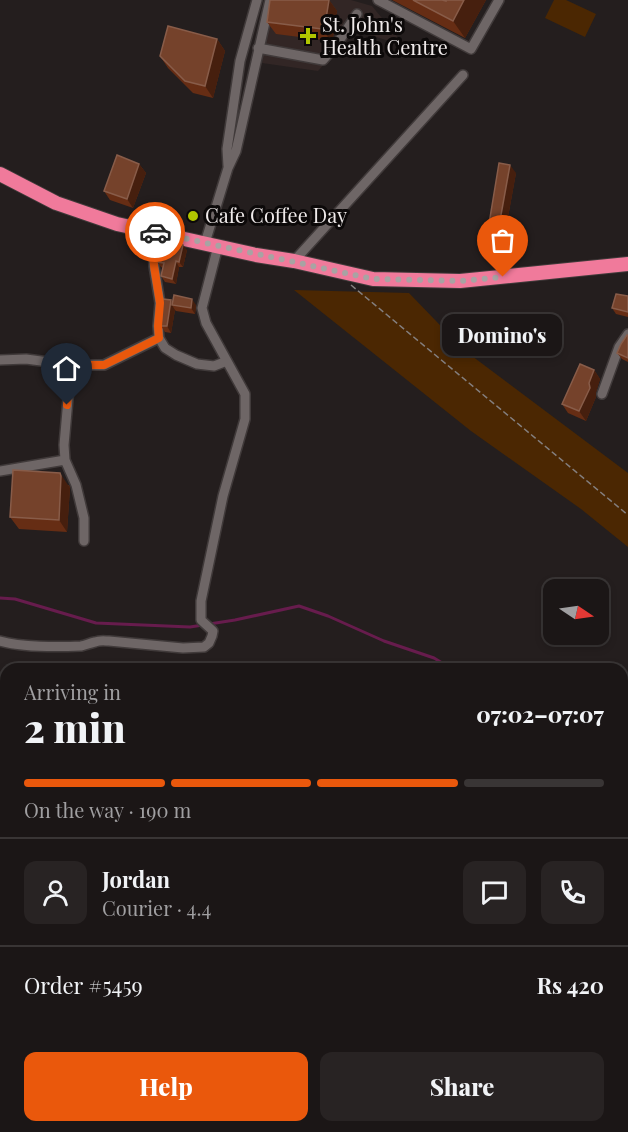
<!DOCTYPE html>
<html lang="en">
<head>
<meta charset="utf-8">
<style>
	:root { --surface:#1b1616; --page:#282323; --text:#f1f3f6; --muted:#a09fa1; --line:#393535; --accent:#ea580c }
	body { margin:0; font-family:"Playfair Display",serif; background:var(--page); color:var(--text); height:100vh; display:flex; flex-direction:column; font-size:22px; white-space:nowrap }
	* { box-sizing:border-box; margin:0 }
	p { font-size:20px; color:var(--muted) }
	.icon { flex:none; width:33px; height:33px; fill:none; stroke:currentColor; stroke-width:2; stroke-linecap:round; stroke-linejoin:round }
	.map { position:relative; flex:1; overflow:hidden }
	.side { position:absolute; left:0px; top:663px; width:628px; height:470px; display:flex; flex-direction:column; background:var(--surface); border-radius:18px 18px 0 0; box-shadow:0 3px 9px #0003,0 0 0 2px var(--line) }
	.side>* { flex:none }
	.needle { width:39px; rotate:103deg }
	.controls { position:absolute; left:543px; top:579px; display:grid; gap:12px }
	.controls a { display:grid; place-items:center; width:66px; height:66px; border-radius:12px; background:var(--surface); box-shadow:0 3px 9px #0003,0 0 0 2px var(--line); font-size:30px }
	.pin { position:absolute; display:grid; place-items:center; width:51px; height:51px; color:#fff; margin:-62px -26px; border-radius:50% 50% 50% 0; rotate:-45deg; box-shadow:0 0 6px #0007 }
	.pin .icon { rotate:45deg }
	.courier { position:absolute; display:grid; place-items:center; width:60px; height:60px; margin:-30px; border:4px solid #ea580c; border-radius:50%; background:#fff; color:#222; box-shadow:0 2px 8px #0007 }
	.bubble { position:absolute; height:42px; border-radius:12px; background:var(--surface); box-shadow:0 3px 9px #0003,0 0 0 2px var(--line); font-size:20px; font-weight:800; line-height:42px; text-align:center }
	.head em { font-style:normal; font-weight:800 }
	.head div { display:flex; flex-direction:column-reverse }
	.head { display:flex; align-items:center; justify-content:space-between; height:102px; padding:0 24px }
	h1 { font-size:39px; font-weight:800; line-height:45px }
	.bar { display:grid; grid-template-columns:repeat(4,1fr); gap:9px 6px; align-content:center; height:72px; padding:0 24px }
	.bar i { height:8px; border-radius:4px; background:var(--line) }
	.bar .on { background:var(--accent) }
	.bar p { grid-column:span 4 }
	.line { display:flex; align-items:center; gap:15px; padding:0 24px; border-top:2px solid var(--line) }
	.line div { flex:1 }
	.round { display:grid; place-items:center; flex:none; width:63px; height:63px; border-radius:12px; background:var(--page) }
	.cta { display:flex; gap:12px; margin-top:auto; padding:12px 24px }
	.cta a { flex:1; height:69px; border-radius:12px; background:var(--accent); color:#fff; font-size:24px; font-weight:800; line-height:69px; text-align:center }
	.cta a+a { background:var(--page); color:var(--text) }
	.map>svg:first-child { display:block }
	.built { fill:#322625 }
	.green { fill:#4b2702 }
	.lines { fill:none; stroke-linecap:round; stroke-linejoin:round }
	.stream { stroke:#671c4d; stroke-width:3 }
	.minor-casing { stroke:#403a3a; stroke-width:12 }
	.highway-casing { stroke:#403a3a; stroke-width:16 }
	.path { stroke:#847f7f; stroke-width:1.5; stroke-dasharray:6 3; stroke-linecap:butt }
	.minor { stroke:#6e6666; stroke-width:9 }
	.highway { stroke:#f07a9b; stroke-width:14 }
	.wall { fill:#662d14 }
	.shaded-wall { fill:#461f0e }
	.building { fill:#75422b; stroke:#885c49; stroke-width:1.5 }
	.done { stroke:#a8a3a3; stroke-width:6; stroke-dasharray:0 10.8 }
	.route { stroke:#ea580c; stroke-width:8 }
	.poi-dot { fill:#b1c500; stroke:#0c0909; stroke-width:2 }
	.labels { text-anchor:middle; stroke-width:6; stroke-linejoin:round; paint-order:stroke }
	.poi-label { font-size:20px; fill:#efeaea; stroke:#0c0909; text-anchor:start }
</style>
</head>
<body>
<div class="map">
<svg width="628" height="1132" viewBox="0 0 628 1132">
	<rect width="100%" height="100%" fill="#241e1e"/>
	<path class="built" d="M277,0H351L372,6L405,46L354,30L318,71L262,63L265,41Z"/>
	<path class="green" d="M554,0H566L596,14L585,37L545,18Z
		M294,290L409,293L464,350L628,473V547L581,509L471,431Z"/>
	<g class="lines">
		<path class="stream" d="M0,598L15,599L96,623L190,627L235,620L299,606L328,616L384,641L434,658L452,669"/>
		<g class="minor-casing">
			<path id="minor" d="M378,0L471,49L499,0
				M258,48L323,60L337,44L357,14
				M228,166L227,149L240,61L257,0
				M152,231L154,266L160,303L158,326L159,338L165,348L176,355L197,364L214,366L227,361
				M205,243L228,168L236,151L270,0
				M294,261L463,75
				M0,360L26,359L71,365H104L159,338
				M71,365L64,445L65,460L76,485L84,518V541
				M602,394L619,347L628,334
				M0,471L65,460
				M0,641C21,647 59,647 81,646C86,645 90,643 95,642C100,640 105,641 109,641L183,648L204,647L209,643L212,636L213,631L201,620V601L223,496L245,419V394L206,323L202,308L218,246
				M622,743H628
				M622,766L628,767
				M622,788L628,789
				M622,925L628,923
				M571,1126L584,1132"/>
		</g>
		<g class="highway-casing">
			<path id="highway" d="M0,174L56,203L117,224L256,255L294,261L373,279L460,281L628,264"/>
		</g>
		<path class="path" d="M351,285L628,515"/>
		<use href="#minor" class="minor"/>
		<use href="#highway" class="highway"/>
	</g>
	<path class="wall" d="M270,0H329L337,11L333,37L331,41L276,34L267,22Z
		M392,0H442L446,1V0H486L465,38Z
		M217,39L225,51L213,98L193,93L168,68L160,56Z
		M139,164L146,173L133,208L110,200L104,191Z
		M516,173L505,234L495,232L489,224Z
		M156,250H187L183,267H179L176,284L165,282L161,276L163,268L161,267L157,262L158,253Z
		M628,296V317L616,314L612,308Z
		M171,300L172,302L196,305L195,314L176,311L175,310L171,333L165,332L161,326Z
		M628,336V362L622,359L617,353Z
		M594,370L600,379L596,392V397L586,421L568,413L562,404Z
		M69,485L70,488L67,532L19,529L10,517Z"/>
	<path class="shaded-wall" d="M329,0L337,11L333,37L331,41L322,29Z
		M464,0H486L465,38L453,21Z
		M217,39L225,51L213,98L205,86Z
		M139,164L146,173L133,208L127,199Z
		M510,165L516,173L505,234L499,226Z
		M183,245L187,250L183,267L179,262Z
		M176,261L179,267L176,284L172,279Z
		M192,299L196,305L195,314L191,308Z
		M171,300L175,306L172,305L175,310L171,333L167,326Z
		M594,370L600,379L596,392V397L586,421L579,411Z
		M60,473L70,488L67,532L59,520Z"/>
	<path class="building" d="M270,0H329L325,25L322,29L267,22Z
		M413,0H442L446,1V0H464L453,21Z
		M168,26L217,39L205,86L185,81L160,56Z
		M117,155L139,164L127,199L104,191Z
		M499,163L510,165L499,226L489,224Z
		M156,241L172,245L173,242L183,245L179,262L176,261L172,279L161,276L164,263L157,262L158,251L156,250Z
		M616,294L628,296V312L612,308Z
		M174,295L192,299L191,308L172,305Z
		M163,299L171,300L167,326H161Z
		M627,335L628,336V358L617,353L621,344Z
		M580,364L594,370L589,383L590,388L579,411L562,404Z
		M13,470L60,473L61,476L59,520L10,517Z"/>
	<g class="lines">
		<path class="done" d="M155,232L373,279L460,281L503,277"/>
		<path class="route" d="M67,405L71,365H104L159,338L158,326L160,303L154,266L152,231L155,232"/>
	</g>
	<g class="poi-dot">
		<path d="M305 27h6v6h6v6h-6v6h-6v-6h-6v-6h6z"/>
		<circle cx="193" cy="216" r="6"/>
	</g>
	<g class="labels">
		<g class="poi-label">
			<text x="322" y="32">St. John's<tspan x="322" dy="23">Health Centre</tspan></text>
			<text x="205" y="223">Cafe Coffee Day</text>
		</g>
	</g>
</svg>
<div class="controls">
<a><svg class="needle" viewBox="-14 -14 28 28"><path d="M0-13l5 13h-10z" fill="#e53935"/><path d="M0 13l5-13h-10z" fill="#a09fa1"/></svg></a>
</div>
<div class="pin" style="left:503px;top:277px;background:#ea580c"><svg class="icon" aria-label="bag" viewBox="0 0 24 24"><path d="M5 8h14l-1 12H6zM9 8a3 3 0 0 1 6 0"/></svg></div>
<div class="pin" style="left:67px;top:405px;background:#1f2937"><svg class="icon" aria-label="home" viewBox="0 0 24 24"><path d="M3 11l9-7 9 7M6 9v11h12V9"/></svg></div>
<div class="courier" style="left:155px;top:232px"><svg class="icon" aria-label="car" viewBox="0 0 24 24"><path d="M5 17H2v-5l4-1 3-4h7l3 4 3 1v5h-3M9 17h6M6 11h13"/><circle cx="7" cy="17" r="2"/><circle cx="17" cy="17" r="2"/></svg></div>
<div class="bubble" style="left:442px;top:314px;width:120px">Domino's</div>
<section class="side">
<div class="head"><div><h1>2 min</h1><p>Arriving in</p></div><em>07:02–07:07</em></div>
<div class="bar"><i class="on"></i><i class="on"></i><i class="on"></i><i></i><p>On the way · 190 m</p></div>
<div class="line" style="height:108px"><a class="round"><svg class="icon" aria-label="person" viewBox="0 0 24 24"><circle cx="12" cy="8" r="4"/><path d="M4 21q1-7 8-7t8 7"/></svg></a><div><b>Jordan</b><p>Courier · 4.4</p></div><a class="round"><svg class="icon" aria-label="chat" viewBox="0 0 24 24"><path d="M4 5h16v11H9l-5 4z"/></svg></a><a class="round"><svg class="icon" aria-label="phone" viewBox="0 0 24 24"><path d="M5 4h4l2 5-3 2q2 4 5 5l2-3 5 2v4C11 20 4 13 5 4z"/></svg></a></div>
<div class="line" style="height:78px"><div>Order #5459</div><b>Rs 420</b></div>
<div class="cta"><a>Help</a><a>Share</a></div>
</section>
</div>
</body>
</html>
